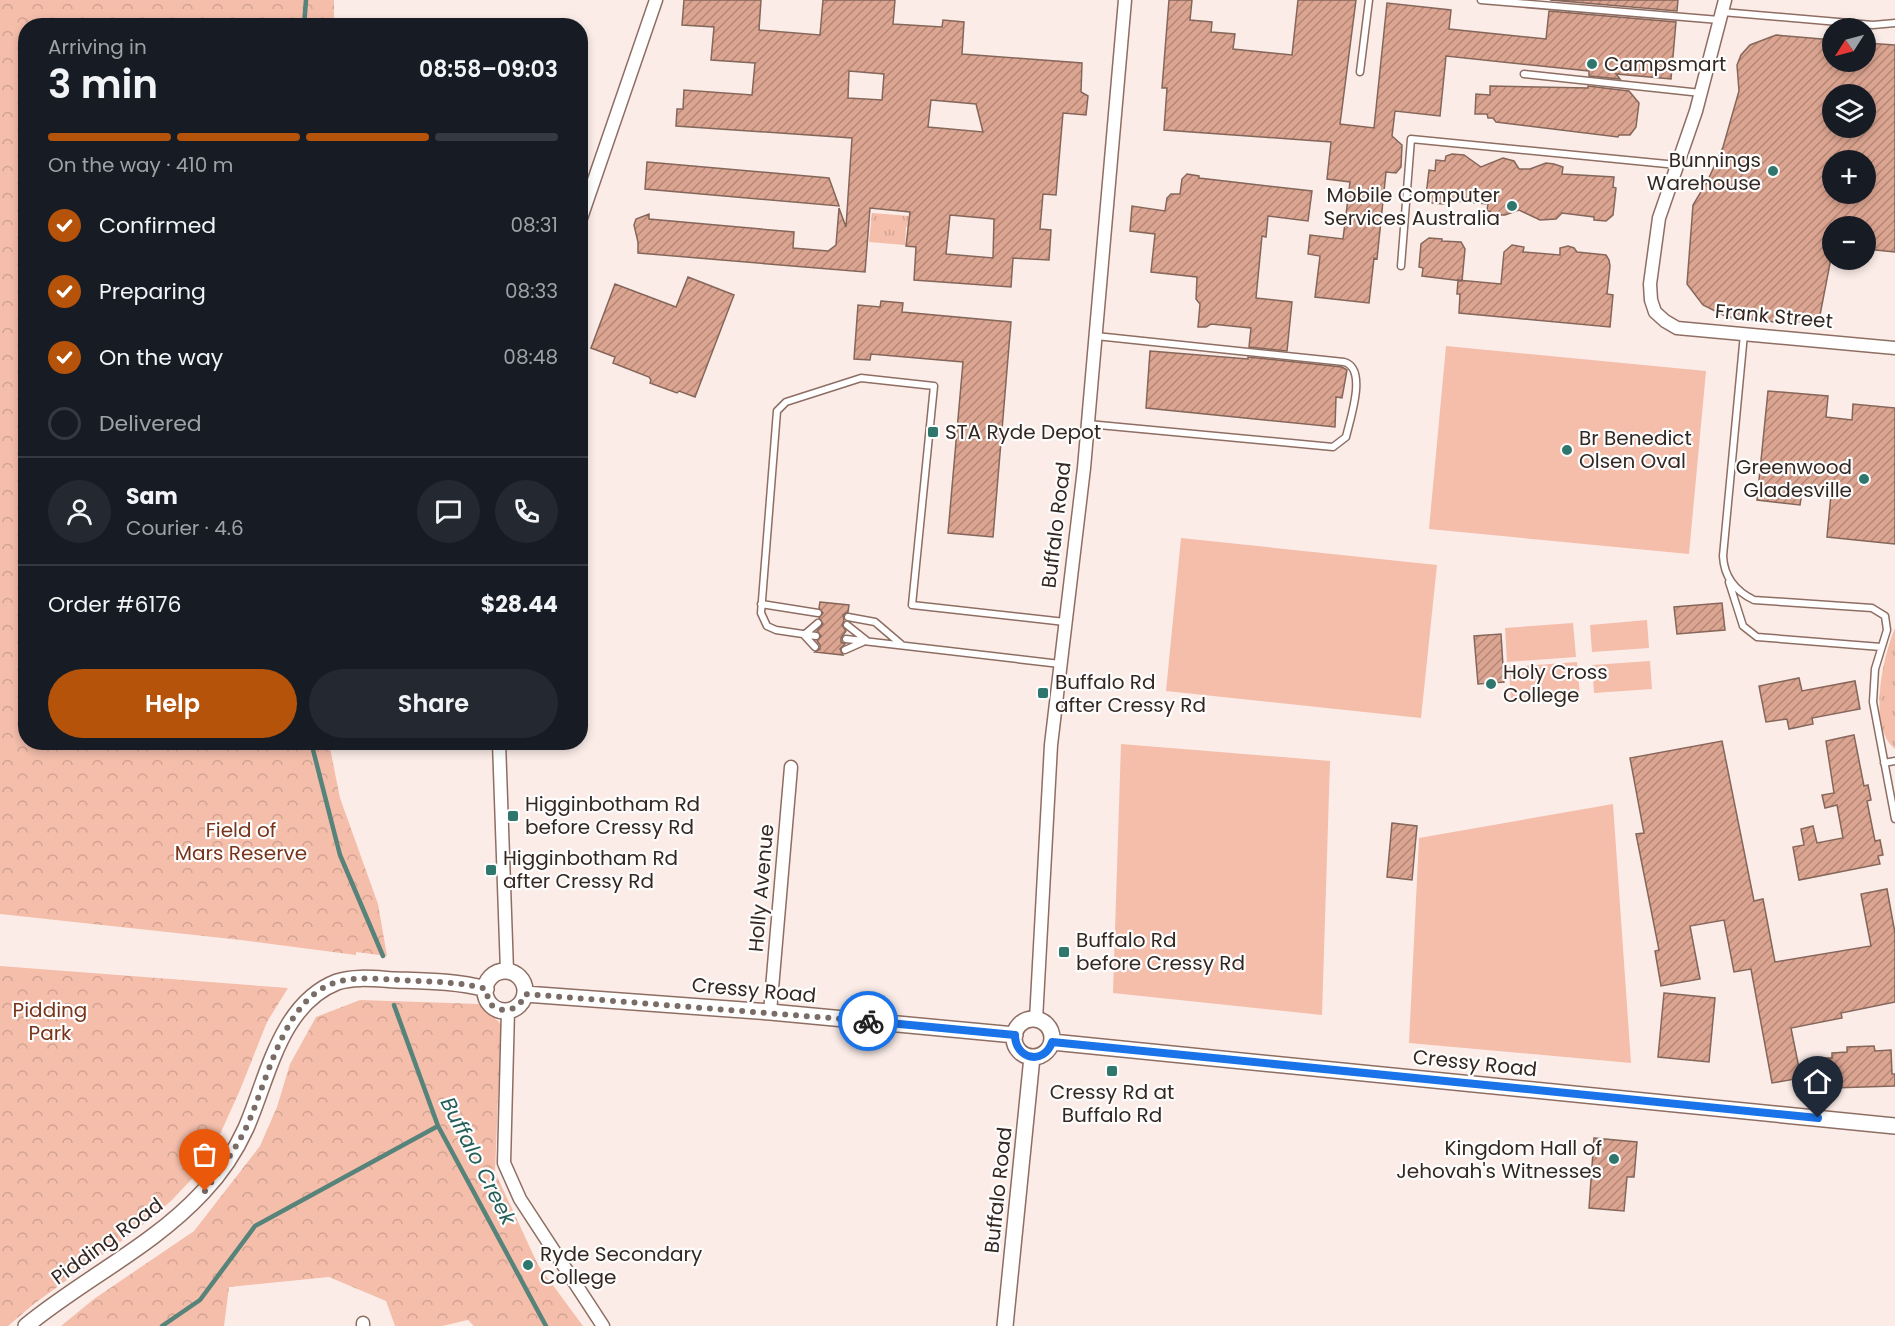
<!DOCTYPE html>
<html lang="en">
<head>
<meta charset="utf-8">
<style>
	:root { --surface:#171b24; --page:#242831; --text:#f1f3f6; --muted:#9ea1a6; --line:#363941; --accent:#b45309 }
	body { margin:0; font-family:Poppins,sans-serif; background:var(--page); color:var(--text); height:100vh; display:flex; flex-direction:column; font-size:22px; white-space:nowrap }
	* { box-sizing:border-box; margin:0 }
	p { font-size:20px; color:var(--muted) }
	.icon { flex:none; width:33px; height:33px; fill:none; stroke:currentColor; stroke-width:2; stroke-linecap:round; stroke-linejoin:round }
	.map { position:relative; flex:1; overflow:hidden }
	.sheet { position:absolute; left:18px; top:18px; width:570px; height:732px; display:flex; flex-direction:column; background:var(--surface); border-radius:24px; box-shadow:0 3px 9px #0003 }
	.sheet>* { flex:none }
	.needle { width:39px; rotate:234deg }
	.tools { position:absolute; left:1822px; top:18px; display:grid; gap:12px }
	.tools a { display:grid; place-items:center; width:54px; height:54px; border-radius:50%; background:var(--surface); box-shadow:0 3px 9px #0003; font-size:30px }
	.pin { position:absolute; display:grid; place-items:center; width:51px; height:51px; color:#fff; margin:-62px -26px; border-radius:50% 50% 50% 0; rotate:-45deg; box-shadow:0 0 6px #0007 }
	.pin .icon { rotate:45deg }
	.courier { position:absolute; display:grid; place-items:center; width:60px; height:60px; margin:-30px; border:4px solid #1a73e8; border-radius:50%; background:#fff; color:#222; box-shadow:0 2px 8px #0007 }
	.head em { font-style:normal; font-weight:600 }
	.head div { display:flex; flex-direction:column-reverse }
	.head { display:flex; align-items:center; justify-content:space-between; height:102px; padding:0 30px }
	h1 { font-size:39px; font-weight:600; line-height:45px }
	.bar { display:grid; grid-template-columns:repeat(4,1fr); gap:9px 6px; align-content:center; height:72px; padding:0 30px }
	.bar i { height:8px; border-radius:4px; background:var(--line) }
	.bar .selected { background:var(--accent) }
	.bar p { grid-column:span 4 }
	.line { display:flex; align-items:center; gap:15px; padding:0 30px; border-top:2px solid var(--line) }
	.line div { flex:1 }
	.round { display:grid; place-items:center; flex:none; width:63px; height:63px; border-radius:32px; background:var(--page) }
	ol { padding:0 30px; list-style:none }
	li { display:flex; align-items:center; gap:18px; height:66px }
	li p { margin-inline-start:auto }
	li .icon { padding:6px; border-radius:50%; background:var(--accent); color:#fff; stroke-width:4 }
	li:last-child { color:var(--muted) }
	li i { width:33px; height:33px; border:3px solid var(--line); border-radius:50% }
	.button { display:flex; gap:12px; margin-top:auto; padding:12px 30px }
	.button a { flex:1; height:69px; border-radius:36px; background:var(--accent); color:#fff; font-size:24px; font-weight:600; line-height:69px; text-align:center }
	.button a+a { background:var(--page); color:var(--text) }
	.map>svg:first-child { display:block }
	.grass { fill:url(#grass-tufts) }
	.forest { fill:url(#forest-crowns) }
	.pitch { fill:#f4beab }
	.lines { fill:none; stroke-linecap:round; stroke-linejoin:round }
	.stream { stroke:#56837a; stroke-width:4.5 }
	.building { fill:url(#building-hatch); stroke:#85665a; stroke-width:1.5; fill-rule:evenodd }
	.service-casing { stroke:#8e6e63; stroke-width:9 }
	.minor-casing { stroke:#8e6e63; stroke-width:15 }
	.tertiary-casing { stroke:#8e6e63; stroke-width:18 }
	.service { stroke:#fff; stroke-width:6 }
	.minor { stroke:#fff; stroke-width:12 }
	.tertiary { stroke:#fff; stroke-width:15 }
	.done { stroke:#7a6c67; stroke-width:6; stroke-dasharray:0 10.8 }
	.route { stroke:#1a73e8; stroke-width:8 }
	.poi-dot { fill:#2f766d; stroke:#fdfdfd; stroke-width:2 }
	.labels { text-anchor:middle; stroke-width:4.5; stroke-linejoin:round; paint-order:stroke }
	.poi-label { font-size:20px; fill:#342722; stroke:#fdfdfd; text-anchor:start }
	.street-label { font-size:20px; fill:#342722; stroke:#fdfdfd }
	.park-label { font-size:20px; fill:#77341a; stroke:#fdfdfd }
	.water-label { font-size:21px; font-style:italic; fill:#255e57; stroke:#fdfdfd }
</style>
</head>
<body>
<div class="map">
<svg width="1895" height="1326" viewBox="0 0 1895 1326">
	<defs>
		<pattern id="grass-tufts" width="24" height="20" patternUnits="userSpaceOnUse" patternTransform="scale(1.5)"><rect width="24" height="20" fill="#f4beab"/><path d="M3 7l-1-3M5 7V3M7 7l1-3M15 17l-1-3M17 17v-4M19 17l1-3" fill="none" stroke="#d2a393"/></pattern>
		<pattern id="forest-crowns" width="20" height="18" patternUnits="userSpaceOnUse" patternTransform="scale(1.5)"><rect width="20" height="18" fill="#f4beab"/><path d="M2 6a3 3 0 1 1 6 0M12 15a3 3 0 1 1 6 0" fill="none" stroke="#d2a393"/></pattern>
		<pattern id="building-hatch" width="6" height="6" patternUnits="userSpaceOnUse" patternTransform="scale(1.5)"><rect width="6" height="6" fill="#dca591"/><path d="M-1 1l2-2M0 6l6-6M5 7l2-2" fill="none" stroke="#b38676"/></pattern>
	</defs>
	<rect width="100%" height="100%" fill="#fbece7"/>
	<path class="grass" d="M872,213L947,219L946,231L906,227L905,245L869,242Z
		M1895,628V749C1867,728 1883,656 1895,628Z"/>
	<path class="forest" d="M0,0H334V25L26,26V742L329,743L340,798L378,904L387,956L356,952V955L241,940L0,914Z
		M0,966L288,988L267,1022L240,1090L207,1163L171,1201L134,1232L35,1303L8,1326H0Z
		M360,1000L480,1004L501,1024L495,1172L538,1265L583,1326H474L468,1320L442,1326H395L386,1301L329,1277L229,1287L224,1326H61L94,1299L194,1231L260,1146L277,1107L290,1064L316,1017Z"/>
	<path class="pitch" d="M1446,346L1706,371L1689,554L1429,529Z
		M1181,538L1437,565L1421,718L1166,691Z
		M1647,620L1649,648L1592,652L1590,625Z
		M1573,623L1576,657L1507,662L1505,628Z
		M1650,661L1652,689L1594,693L1592,665Z
		M1577,662L1580,697L1511,702L1509,667Z
		M1121,744L1330,761L1322,1015L1113,993Z
		M1613,804L1631,1063L1409,1043L1419,838Z"/>
	<g class="lines">
		<path class="stream" d="M304,26L306,0
			M311,742L340,855L383,956
			M394,1005L438,1126L546,1326
			M162,1326L200,1300L255,1226L438,1126"/>
	</g>
	<path class="building" d="M684,0H761L759,30L820,35L823,0H895L893,24L942,27L943,20L964,22L962,54L1082,63L1081,92L1088,96L1086,115L1063,113L1056,195L1043,194L1040,229L1051,230L1049,260L1013,258L1011,287L914,280L916,247L906,246L910,212L870,208L865,272L638,253V242L634,225L636,219L649,214V219L794,232L793,248L828,251L836,245L839,208L846,227L852,138L676,126L677,109H683L684,90L752,95L755,63L711,60L714,27L682,25ZM849,71L884,74L882,100L848,98ZM931,100L976,104L983,132L928,127ZM950,215L994,219L993,258L946,254Z
		M1169,0H1192L1190,20L1212,22L1211,32L1235,34L1233,49L1292,55L1298,0H1356L1340,124L1374,128L1387,3L1451,10L1449,29L1546,39L1549,11L1676,22L1671,79L1616,74L1620,79L1589,76V71L1446,56L1440,116L1395,111L1392,136L1402,145L1401,167L1396,173L1386,172L1377,259L1374,258L1369,303L1315,297L1320,256L1308,254L1310,235L1343,239L1350,182L1327,179L1331,142L1164,130L1167,88H1162Z
		M1550,0H1678L1677,11Z
		M1776,35L1833,40V62H1866V43L1895,45V252L1866,249V226H1833V248L1820,315L1809,322H1775L1727,317L1703,305L1687,284L1693,205L1707,182L1723,147L1739,91L1737,65L1741,55L1750,45ZM1833,94H1866V128H1833ZM1833,160H1866V194H1833Z
		M1490,86L1588,88V86L1629,91L1639,103L1636,127L1630,135H1619L1618,137L1496,122L1493,118H1488L1487,114H1475L1476,94L1490,95Z
		M1452,154L1464,155L1481,167L1503,158L1514,161L1519,169H1530L1546,163L1554,164L1563,167L1562,174L1614,177L1613,187L1616,188L1613,215L1606,221L1594,220V217L1562,213L1556,219L1540,220L1519,210L1505,215H1496L1487,210L1488,204L1445,200L1444,204L1432,203L1426,196L1429,170L1435,171L1436,160L1445,161L1446,156Z
		M647,162L829,178L839,206L645,189Z
		M1187,174L1199,176V178L1312,191L1308,221L1268,216L1266,237L1262,236L1256,298L1292,302L1287,351L1249,347L1251,328L1211,324L1206,327H1198L1200,304L1196,299L1197,277L1151,272L1155,234L1130,231L1132,206L1165,211L1167,198L1171,194H1180L1182,179Z
		M1429,238L1442,239V241L1461,242L1465,249L1462,281L1422,276L1423,268L1419,267L1421,244Z
		M1512,245L1524,247L1523,252L1560,255V248L1568,246L1574,248L1577,252L1606,255L1609,260L1610,266L1607,294L1613,295L1610,327L1459,313L1460,294H1457L1458,280L1501,284L1504,252Z
		M688,277L734,295L695,397L679,391L677,393L650,383L651,380L649,377L613,363L615,357L591,348L615,284L676,307Z
		M881,301L903,303L902,312L1011,322L993,537L948,533L963,362L871,354L870,360L854,359L858,305L880,307Z
		M1150,351L1248,359V357L1342,367L1347,370L1342,398L1336,397L1335,427L1146,408Z
		M1768,391L1828,396L1826,417L1852,420L1853,404L1895,408V544L1827,537L1831,494L1802,492L1800,505L1757,500Z
		M820,602L849,605L848,612L843,615L844,621L842,625L846,631L841,638V642L845,644L840,649L843,655L815,652L820,649V645L817,641L821,636L817,631L823,624L819,618L823,613L819,608Z
		M1722,603L1725,630L1677,634L1674,607Z
		M1501,634L1504,682L1478,684L1474,636Z
		M1799,678L1802,691L1855,681L1860,709L1812,718L1813,724L1789,729L1787,719L1766,722L1759,686Z
		M1854,735L1864,786L1868,785L1871,800L1867,801L1875,841L1880,840L1883,855L1878,856L1880,864L1799,880L1793,847L1804,845L1801,829L1813,826L1817,843L1843,838L1837,805L1825,808L1822,795L1834,793L1826,741Z
		M1722,741L1754,901L1763,899L1775,962L1871,946L1861,894L1887,889L1895,933V1002L1841,1013L1842,1018L1791,1028L1801,1078L1772,1083L1751,969L1734,972L1724,920L1690,926L1700,979L1661,986L1655,951L1659,950L1636,834L1644,833L1630,758Z
		M1392,823L1417,826L1412,880L1387,877Z
		M1664,993L1715,998L1709,1062L1658,1057Z
		M1874,1046L1875,1051L1891,1050L1892,1074H1895V1086L1833,1088V1083H1825L1824,1058H1832V1053L1847,1052V1047Z
		M1594,1138L1637,1142L1634,1177H1627L1624,1211L1589,1208Z"/>
	<g class="lines">
		<g class="service-casing">
			<path id="service" d="M1481,0L1719,20
				M1722,12L1873,25L1895,23
				M1360,72L1369,0
				M1524,74L1701,93
				M1401,266L1411,139L1677,165
				M1744,334L1723,556C1724,576 1735,591 1754,600L1872,608L1885,616L1887,630L1875,669L1873,702L1895,819
				M1088,424L1333,447L1346,437C1350,419 1368,368 1344,362L1096,336
				M1729,582L1743,626L1757,637L1881,647
				M761,604L818,613
				M848,617L875,622L902,645
				M847,625L866,640
				M804,635L818,623
				M804,635L815,647
				M816,636L776,630L767,626L761,613L777,411L786,402L861,378L934,386L912,605L1065,622
				M846,639L1060,664
				M845,650L863,642
				M1884,763L1895,761"/>
		</g>
		<g class="minor-casing">
			<path id="minor" d="M1725,0L1696,111L1659,218L1650,284L1651,300L1655,312L1665,321L1677,328L1895,348
				M580,221L656,0
				M499,742L507,971
				M508,1010L504,1163L520,1199L603,1326
				M770,1012L791,767
				M1036,1020L1051,745L1084,468L1125,0
				M363,1326V1323"/>
		</g>
		<g class="tertiary-casing">
			<path id="tertiary" d="M485 991a20 20 0 1 1 40 0a20 20 0 1 1-40 0Z
				M525,994L770,1012L1015,1035
				M1014 1038a19 19 0 1 1 38 0a19 19 0 1 1-38 0Z
				M1052,1042L1895,1126
				M26,1326C83,1279 152,1247 203,1192C220,1174 236,1150 246,1128C268,1078 280,1004 337,982C354,976 377,979 396,980C426,981 456,981 486,989
				M1005,1326L1032,1057"/>
		</g>
		<use href="#service" class="service"/>
		<use href="#minor" class="minor"/>
		<use href="#tertiary" class="tertiary"/>
	</g>
	<g class="lines">
		<path class="done" d="M205,1191C219,1171 234,1152 245,1130C268,1083 282,996 340,981C359,977 381,979 400,980C429,982 457,981 486,989L489,1003C502,1015 520,1011 525,994L868,1021"/>
		<path class="route" d="M868,1021L1015,1035C1015,1059 1044,1066 1052,1042L1818,1118"/>
	</g>
	<g class="poi-dot">
		<circle cx="1592" cy="64" r="6"/>
		<circle cx="1773" cy="171" r="6"/>
		<circle cx="1512" cy="206" r="6"/>
		<rect x="927" y="426" width="12" height="12" rx="3"/>
		<circle cx="1567" cy="450" r="6"/>
		<circle cx="1864" cy="479" r="6"/>
		<circle cx="1491" cy="684" r="6"/>
		<rect x="1037" y="687" width="12" height="12" rx="3"/>
		<rect x="507" y="810" width="12" height="12" rx="3"/>
		<rect x="485" y="864" width="12" height="12" rx="3"/>
		<rect x="1058" y="946" width="12" height="12" rx="3"/>
		<rect x="1106" y="1065" width="12" height="12" rx="3"/>
		<circle cx="1614" cy="1159" r="6"/>
		<circle cx="528" cy="1265" r="6"/>
	</g>
	<g class="labels">
		<g class="poi-label">
			<text x="1604" y="71">Campsmart</text>
			<text x="1761" y="167" text-anchor="end">Bunnings<tspan x="1761" dy="23">Warehouse</tspan></text>
			<text x="1500" y="202" text-anchor="end">Mobile Computer<tspan x="1500" dy="23">Services Australia</tspan></text>
			<text x="945" y="439">STA Ryde Depot</text>
			<text x="1579" y="445">Br Benedict<tspan x="1579" dy="23">Olsen Oval</tspan></text>
			<text x="1852" y="474" text-anchor="end">Greenwood<tspan x="1852" dy="23">Gladesville</tspan></text>
			<text x="1503" y="679">Holy Cross<tspan x="1503" dy="23">College</tspan></text>
			<text x="1055" y="689">Buffalo Rd<tspan x="1055" dy="23">after Cressy Rd</tspan></text>
			<text x="525" y="811">Higginbotham Rd<tspan x="525" dy="23">before Cressy Rd</tspan></text>
			<text x="503" y="865">Higginbotham Rd<tspan x="503" dy="23">after Cressy Rd</tspan></text>
			<text x="1076" y="947">Buffalo Rd<tspan x="1076" dy="23">before Cressy Rd</tspan></text>
			<text x="1112" y="1099" text-anchor="middle">Cressy Rd at<tspan x="1112" dy="23">Buffalo Rd</tspan></text>
			<text x="1602" y="1155" text-anchor="end">Kingdom Hall of<tspan x="1602" dy="23">Jehovah's Witnesses</tspan></text>
			<text x="540" y="1261">Ryde Secondary<tspan x="540" dy="23">College</tspan></text>
		</g>
		<g class="street-label">
			<text transform="translate(1774 316) rotate(5)" y="7">Frank Street</text>
			<text transform="translate(1056 525) rotate(-83)" y="7">Buffalo Road</text>
			<text transform="translate(761 888) rotate(-85)" y="7">Holly Avenue</text>
			<text transform="translate(754 990) rotate(5)" y="7">Cressy Road</text>
			<text transform="translate(1475 1063) rotate(6)" y="7">Cressy Road</text>
			<text transform="translate(998 1190) rotate(-84)" y="7">Buffalo Road</text>
			<text transform="translate(107 1241) rotate(-36)" y="7">Pidding Road</text>
		</g>
		<g class="park-label">
			<text x="241" y="837">Field of<tspan x="241" dy="23">Mars Reserve</tspan></text>
			<text x="50" y="1017">Pidding<tspan x="50" dy="23">Park</tspan></text>
		</g>
		<g class="water-label">
			<text transform="translate(478 1161) rotate(63)" y="7">Buffalo Creek</text>
		</g>
	</g>
</svg>
<div class="tools">
<a><svg class="needle" viewBox="-14 -14 28 28"><path d="M0-13l5 13h-10z" fill="#e53935"/><path d="M0 13l5-13h-10z" fill="#9ea1a6"/></svg></a>
<a><svg class="icon" aria-label="layers" viewBox="0 0 24 24"><path d="M12 4l9 5-9 5-9-5zM3 14l9 5 9-5"/></svg></a>
<a>+</a>
<a>−</a>
</div>
<div class="pin" style="left:205px;top:1191px;background:#ea580c"><svg class="icon" aria-label="bag" viewBox="0 0 24 24"><path d="M5 8h14l-1 12H6zM9 8a3 3 0 0 1 6 0"/></svg></div>
<div class="pin" style="left:1818px;top:1118px;background:#1f2937"><svg class="icon" aria-label="home" viewBox="0 0 24 24"><path d="M3 11l9-7 9 7M6 9v11h12V9"/></svg></div>
<div class="courier" style="left:868px;top:1021px"><svg class="icon" aria-label="bike" viewBox="0 0 24 24"><circle cx="6" cy="16" r="4"/><circle cx="18" cy="16" r="4"/><path d="M6 16l4-8h5l3 8M10 8l3 8H6M13 5h3"/></svg></div>
<section class="sheet">
<div class="head"><div><h1>3 min</h1><p>Arriving in</p></div><em>08:58–09:03</em></div>
<div class="bar"><i class="selected"></i><i class="selected"></i><i class="selected"></i><i></i><p>On the way · 410 m</p></div>
<ol>
<li><svg class="icon" aria-label="check" viewBox="0 0 24 24"><path d="M5 12l5 5 9-10"/></svg>Confirmed<p>08:31</p></li>
<li><svg class="icon" aria-label="check" viewBox="0 0 24 24"><path d="M5 12l5 5 9-10"/></svg>Preparing<p>08:33</p></li>
<li><svg class="icon" aria-label="check" viewBox="0 0 24 24"><path d="M5 12l5 5 9-10"/></svg>On the way<p>08:48</p></li>
<li><i></i>Delivered</li>
</ol>
<div class="line" style="height:108px"><a class="round"><svg class="icon" aria-label="person" viewBox="0 0 24 24"><circle cx="12" cy="8" r="4"/><path d="M4 21q1-7 8-7t8 7"/></svg></a><div><b>Sam</b><p>Courier · 4.6</p></div><a class="round"><svg class="icon" aria-label="chat" viewBox="0 0 24 24"><path d="M4 5h16v11H9l-5 4z"/></svg></a><a class="round"><svg class="icon" aria-label="phone" viewBox="0 0 24 24"><path d="M5 4h4l2 5-3 2q2 4 5 5l2-3 5 2v4C11 20 4 13 5 4z"/></svg></a></div>
<div class="line" style="height:78px"><div>Order #6176</div><b>$28.44</b></div>
<div class="button"><a>Help</a><a>Share</a></div>
</section>
</div>
</body>
</html>
